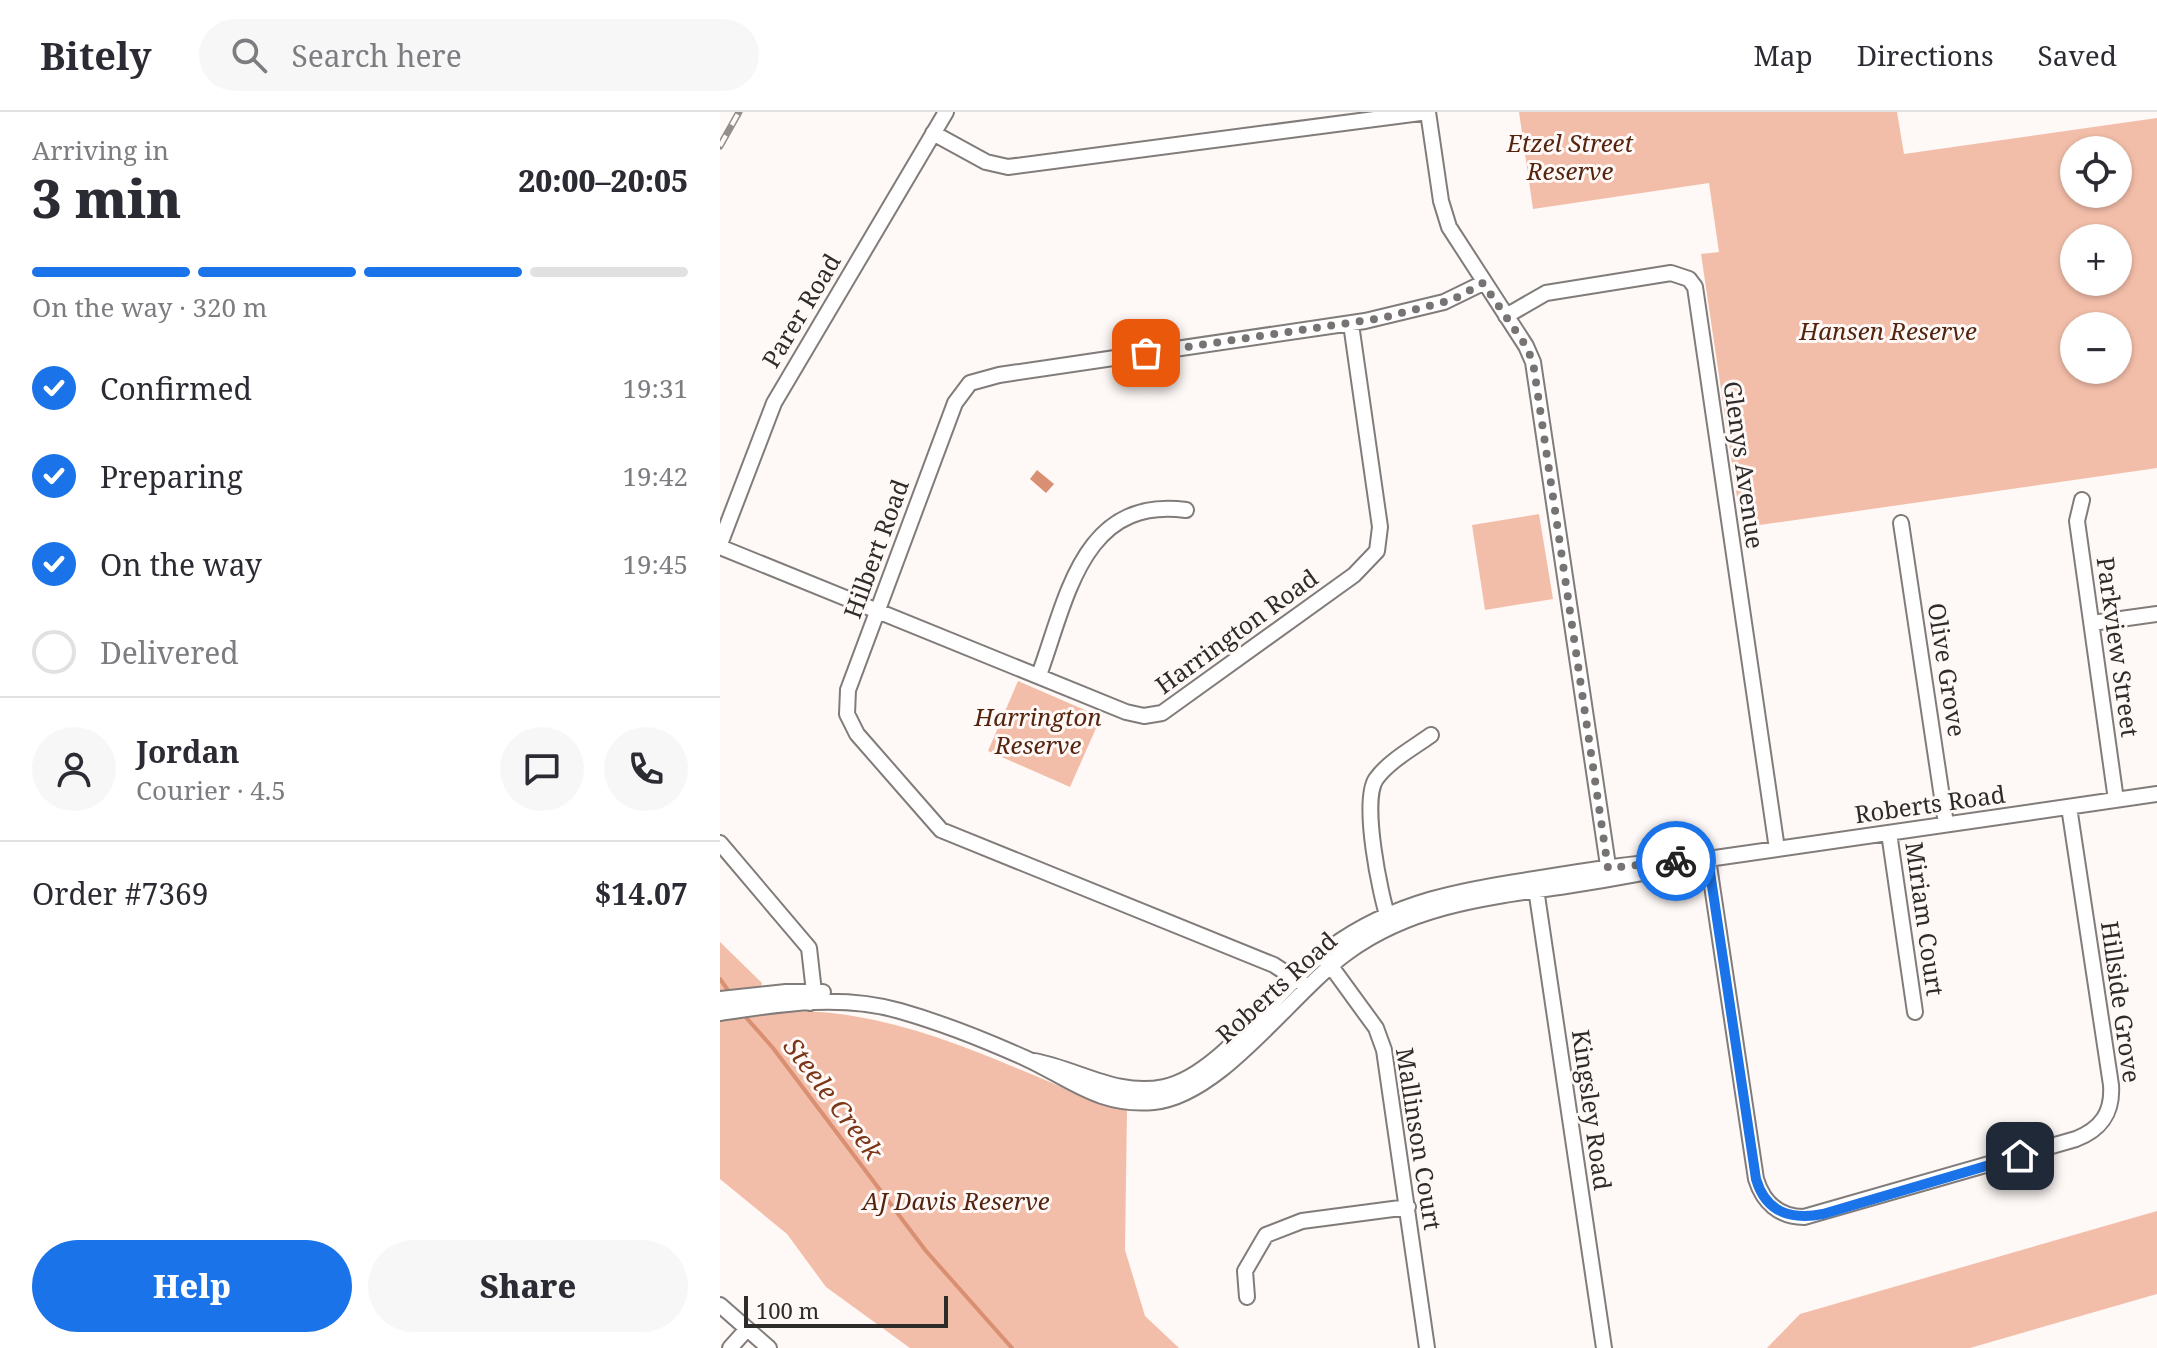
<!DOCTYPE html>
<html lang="en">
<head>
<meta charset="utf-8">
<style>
	:root { --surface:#fff; --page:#f7f7f7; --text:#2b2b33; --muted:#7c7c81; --line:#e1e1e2; --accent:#1a73e8 }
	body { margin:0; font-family:"Noto Serif",serif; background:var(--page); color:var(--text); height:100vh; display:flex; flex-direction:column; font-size:30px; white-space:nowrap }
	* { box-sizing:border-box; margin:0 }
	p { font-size:26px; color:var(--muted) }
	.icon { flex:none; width:44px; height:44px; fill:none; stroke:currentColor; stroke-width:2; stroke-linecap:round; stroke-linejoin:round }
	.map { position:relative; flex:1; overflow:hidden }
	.sheet { display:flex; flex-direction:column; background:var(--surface); width:720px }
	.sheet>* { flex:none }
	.tools { position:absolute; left:1340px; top:24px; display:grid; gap:16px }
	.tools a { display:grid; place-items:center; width:72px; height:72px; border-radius:50%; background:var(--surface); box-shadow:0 2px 6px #0004; font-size:40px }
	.scale { position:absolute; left:24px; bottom:20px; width:204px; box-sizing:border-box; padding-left:8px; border:4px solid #2e2c2b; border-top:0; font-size:22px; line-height:28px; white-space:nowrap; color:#2e2c2b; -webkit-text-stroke:6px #fef8f6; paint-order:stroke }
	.pin { position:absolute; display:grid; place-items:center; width:68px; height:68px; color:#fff; margin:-34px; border-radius:16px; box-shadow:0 4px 12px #0006 }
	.courier { position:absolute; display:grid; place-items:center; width:80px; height:80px; margin:-40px; border:6px solid #1a73e8; border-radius:50%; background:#fff; color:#222; box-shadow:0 2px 10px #0007 }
	.headline em { font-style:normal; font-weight:800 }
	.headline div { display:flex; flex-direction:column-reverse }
	.headline { display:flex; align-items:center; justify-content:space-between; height:136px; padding:0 32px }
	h1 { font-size:52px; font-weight:800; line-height:60px }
	.bar { display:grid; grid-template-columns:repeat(4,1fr); gap:12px 8px; align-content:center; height:96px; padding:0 32px }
	.bar i { height:10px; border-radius:6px; background:var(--line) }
	.bar .current { background:var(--accent) }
	.bar p { grid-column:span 4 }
	.line { display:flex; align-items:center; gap:20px; padding:0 32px; border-top:2px solid var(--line) }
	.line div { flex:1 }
	.round { display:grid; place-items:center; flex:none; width:84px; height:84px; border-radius:42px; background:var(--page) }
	ol { padding:0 32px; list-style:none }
	li { display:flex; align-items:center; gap:24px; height:88px }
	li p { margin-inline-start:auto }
	li .icon { padding:8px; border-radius:50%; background:var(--accent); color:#fff; stroke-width:4 }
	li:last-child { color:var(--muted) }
	li i { width:44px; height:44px; border:4px solid var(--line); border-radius:50% }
	.action { display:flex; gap:16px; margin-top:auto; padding:16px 32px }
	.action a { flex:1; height:92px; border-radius:48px; background:var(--accent); color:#fff; font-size:32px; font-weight:800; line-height:92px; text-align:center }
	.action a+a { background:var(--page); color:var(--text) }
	header { display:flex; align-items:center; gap:48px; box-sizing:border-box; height:112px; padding:0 40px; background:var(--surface); border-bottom:2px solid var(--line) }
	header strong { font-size:38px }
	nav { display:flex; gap:44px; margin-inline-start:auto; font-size:28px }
	.search { width:560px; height:72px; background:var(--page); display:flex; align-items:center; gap:20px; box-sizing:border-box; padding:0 28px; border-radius:44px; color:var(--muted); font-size:30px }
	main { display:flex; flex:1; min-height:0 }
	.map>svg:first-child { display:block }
	.green { fill:#f3bea9; fill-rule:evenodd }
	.water { fill:#d98f71 }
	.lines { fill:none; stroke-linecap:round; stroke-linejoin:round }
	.stream { stroke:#d98f71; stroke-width:4 }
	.minor-casing { stroke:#817c7a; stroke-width:18 }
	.minor { stroke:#fff; stroke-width:14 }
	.rail-casing { stroke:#938f8e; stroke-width:7 }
	.rail { stroke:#fef8f6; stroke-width:4; stroke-dasharray:12; stroke-linecap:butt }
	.done { stroke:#777372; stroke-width:8; stroke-dasharray:0 14.4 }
	.route { stroke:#1a73e8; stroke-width:10 }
	.labels { text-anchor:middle; stroke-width:6; stroke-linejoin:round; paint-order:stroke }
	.park-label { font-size:24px; font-style:italic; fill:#54240f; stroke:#fef8f6 }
	.street-label { font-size:24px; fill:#2e2c2b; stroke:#fef8f6 }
	.water-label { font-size:26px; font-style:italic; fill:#7a3617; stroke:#fef8f6 }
</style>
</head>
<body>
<header>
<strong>Bitely</strong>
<div class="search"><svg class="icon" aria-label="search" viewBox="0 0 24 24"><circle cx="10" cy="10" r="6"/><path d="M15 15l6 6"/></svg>Search here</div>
<nav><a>Map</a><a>Directions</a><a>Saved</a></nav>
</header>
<main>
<section class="sheet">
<div class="headline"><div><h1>3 min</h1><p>Arriving in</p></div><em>20:00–20:05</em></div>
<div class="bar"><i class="current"></i><i class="current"></i><i class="current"></i><i></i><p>On the way · 320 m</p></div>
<ol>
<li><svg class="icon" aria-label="check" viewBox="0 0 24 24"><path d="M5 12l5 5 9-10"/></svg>Confirmed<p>19:31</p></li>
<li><svg class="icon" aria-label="check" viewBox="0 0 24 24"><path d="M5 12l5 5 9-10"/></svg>Preparing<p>19:42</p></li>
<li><svg class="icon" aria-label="check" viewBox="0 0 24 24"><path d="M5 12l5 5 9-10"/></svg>On the way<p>19:45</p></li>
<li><i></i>Delivered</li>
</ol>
<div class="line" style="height:144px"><a class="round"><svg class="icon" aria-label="person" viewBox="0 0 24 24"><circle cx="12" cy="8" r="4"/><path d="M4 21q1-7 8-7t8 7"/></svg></a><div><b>Jordan</b><p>Courier · 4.5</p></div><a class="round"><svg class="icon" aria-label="chat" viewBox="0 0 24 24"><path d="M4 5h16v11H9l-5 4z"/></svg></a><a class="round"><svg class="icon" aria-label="phone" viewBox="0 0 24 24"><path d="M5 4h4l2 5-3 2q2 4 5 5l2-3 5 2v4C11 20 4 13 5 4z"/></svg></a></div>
<div class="line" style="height:104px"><div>Order #7369</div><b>$14.07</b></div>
<div class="action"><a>Help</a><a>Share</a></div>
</section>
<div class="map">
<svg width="1437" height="1236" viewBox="0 0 1437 1236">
	<rect width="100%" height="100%" fill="#fef8f6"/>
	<path class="green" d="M799,0H1177L1184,42L1437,6V356L1026,415L1019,399L981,142L999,140L989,71L813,97ZM1398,38V82H1354V38ZM1354,126H1398V170H1354ZM1354,214H1398V258H1354Z
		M819,402L833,487L765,498L752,413Z
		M298,569L381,605L350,675L268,639Z
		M0,830L42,871L39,880L49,900C167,891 273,948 380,991L407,997L405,1138L425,1204L459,1236H190L106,1175L67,1122L0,1067Z
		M1437,1099V1182L1250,1236H1047L1080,1202Z"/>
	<path class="water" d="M317,358L334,372L326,381L310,367Z"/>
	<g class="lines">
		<path class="stream" d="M0,867L10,881
			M23,902L53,936L206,1139L292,1236"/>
		<g class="minor-casing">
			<path id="minor" d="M708,0L721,89L729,115L806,234L813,250L890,767
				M213,21L266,50L288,55L708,0
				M786,204L826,181L951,161L969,167L975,175L1057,737
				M1362,388L1357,409L1396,688
				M1181,411L1226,712
				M0,432L54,291L226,0
				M0,435L406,600L424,604L442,601L634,463L657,439L660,415L631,212
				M1372,511L1437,502
				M319,563C347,487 362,384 466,398
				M1169,721L1195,900
				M0,731L89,836L94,880L90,891
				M988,747L1036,1067C1043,1090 1059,1105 1084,1105L1356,1027C1381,1017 1393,1001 1391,973L1349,695
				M815,770L884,1236
				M669,809C660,783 641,689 656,667C669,649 693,636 711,623
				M605,846L656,916L664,938L707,1236
				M586,874L554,853L221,718L137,622L127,602L128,578L235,291L250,271L279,263L645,209L724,190L763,171
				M0,887L66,880H103
				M0,901C60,892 121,882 180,899C222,911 265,928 305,946C351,967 379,995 434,990C502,983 571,881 628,840C692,793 769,785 846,774C894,767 941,758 988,747L1437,682
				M314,949C358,957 397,985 444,975C502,963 560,872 610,836C674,789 745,777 821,766C863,759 906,752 948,749
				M527,1185L525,1159L546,1123L582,1109L688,1095
				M0,1193L49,1236
				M10,1236L27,1217"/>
		</g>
		<use href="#minor" class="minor"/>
		<g class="rail-casing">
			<path id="rail" d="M0,34L19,0"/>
		</g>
		<use href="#rail" class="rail"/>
	</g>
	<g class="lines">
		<path class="done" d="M426,241L662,206L732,188L763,171L806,234L813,250L888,756L956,749"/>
		<path class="route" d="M956,749L988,747L1036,1067C1046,1101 1071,1108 1103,1102L1300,1044"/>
	</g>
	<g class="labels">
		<g class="park-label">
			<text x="850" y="40">Etzel Street<tspan x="850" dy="28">Reserve</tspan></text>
			<text x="1168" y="228">Hansen Reserve</text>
			<text x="318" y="614">Harrington<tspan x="318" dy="28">Reserve</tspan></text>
			<text x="236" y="1098">AJ Davis Reserve</text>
		</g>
		<g class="street-label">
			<text transform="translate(82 199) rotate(-59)" y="8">Parer Road</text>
			<text transform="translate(1023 353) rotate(82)" y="8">Glenys Avenue</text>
			<text transform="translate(157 437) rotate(-70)" y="8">Hilbert Road</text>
			<text transform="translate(517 520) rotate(-36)" y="8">Harrington Road</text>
			<text transform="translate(1397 535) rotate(82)" y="8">Parkview Street</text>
			<text transform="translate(1226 558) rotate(81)" y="8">Olive Grove</text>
			<text transform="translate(1210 693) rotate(-8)" y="8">Roberts Road</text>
			<text transform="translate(1204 807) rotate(82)" y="8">Miriam Court</text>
			<text transform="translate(557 876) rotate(-42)" y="8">Roberts Road</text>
			<text transform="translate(1400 890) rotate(82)" y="8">Hillside Grove</text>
			<text transform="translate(871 998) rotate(82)" y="8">Kingsley Road</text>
			<text transform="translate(698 1027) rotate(81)" y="8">Mallinson Court</text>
		</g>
		<g class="water-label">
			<text transform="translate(113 987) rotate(53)" y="9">Steele Creek</text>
		</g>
	</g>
</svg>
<div class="tools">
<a><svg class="icon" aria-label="locate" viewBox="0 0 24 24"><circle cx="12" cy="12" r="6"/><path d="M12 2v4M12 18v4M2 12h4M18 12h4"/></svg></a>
<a>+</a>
<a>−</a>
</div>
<div class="scale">100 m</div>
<div class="pin" style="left:426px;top:241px;background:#ea580c"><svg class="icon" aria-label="bag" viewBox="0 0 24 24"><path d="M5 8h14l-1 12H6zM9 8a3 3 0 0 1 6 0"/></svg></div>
<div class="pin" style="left:1300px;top:1044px;background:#1f2937"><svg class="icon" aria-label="home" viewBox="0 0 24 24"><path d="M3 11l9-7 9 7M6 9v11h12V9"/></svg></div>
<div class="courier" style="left:956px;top:749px"><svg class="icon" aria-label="bike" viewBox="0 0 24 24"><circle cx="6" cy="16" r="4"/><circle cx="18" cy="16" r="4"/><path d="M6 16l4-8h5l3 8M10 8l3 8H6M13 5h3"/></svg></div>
</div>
</main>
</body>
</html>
